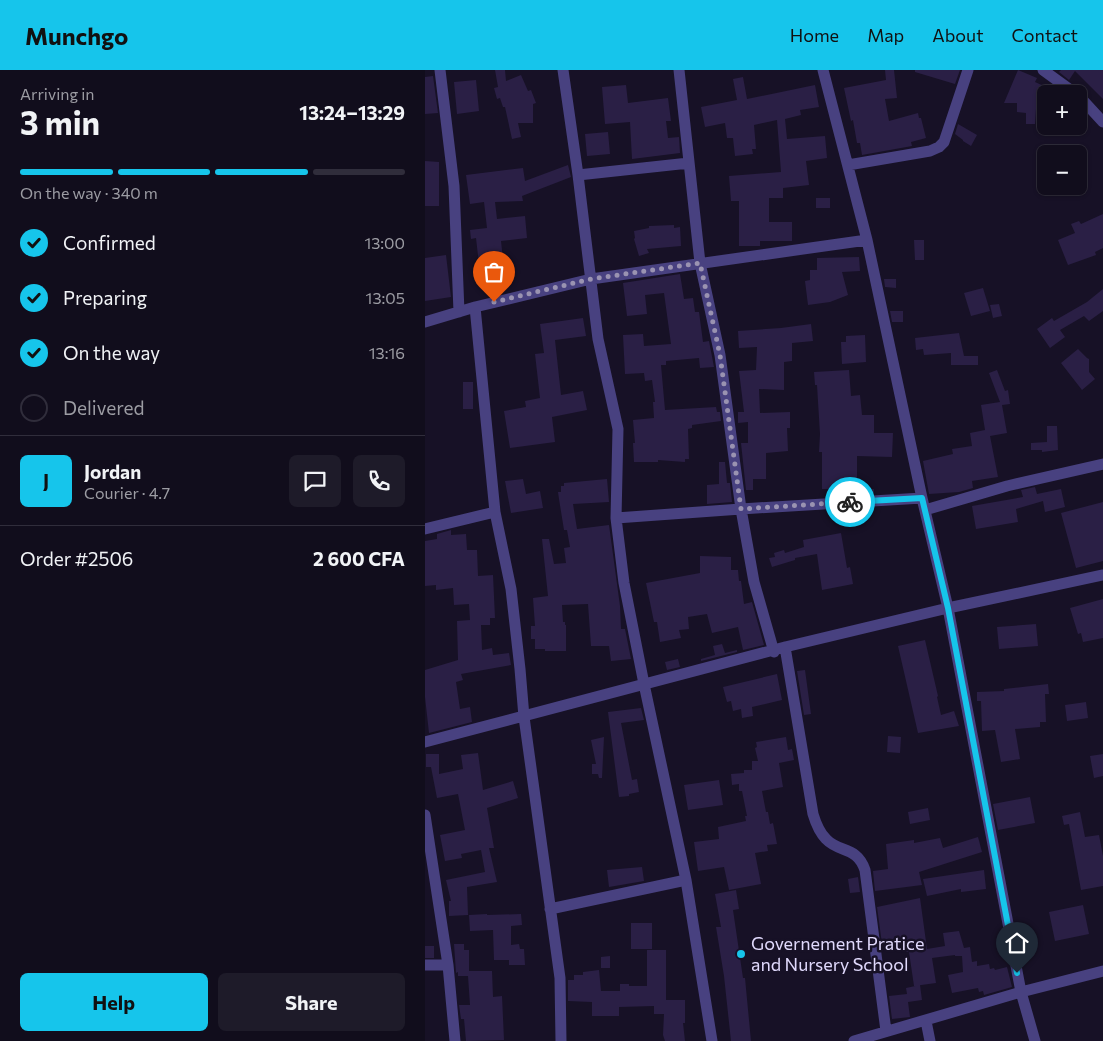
<!DOCTYPE html>
<html lang="en">
<head>
<meta charset="utf-8">
<style>
	:root { --surface:#110d1c; --page:#1e1b29; --text:#f1f3f6; --muted:#9c9ca3; --line:#302d3b; --accent:#16c5eb }
	body { margin:0; font-family:Commissioner,sans-serif; background:var(--page); color:var(--text); height:100vh; display:flex; flex-direction:column; font-size:19px; white-space:nowrap }
	* { box-sizing:border-box; margin:0 }
	p { font-size:16px; color:var(--muted) }
	.icon { flex:none; width:28px; height:28px; fill:none; stroke:currentColor; stroke-width:2; stroke-linecap:round; stroke-linejoin:round }
	.map { position:relative; flex:1; overflow:hidden }
	.drawer { display:flex; flex-direction:column; background:var(--surface); width:425px }
	.drawer>* { flex:none }
	.buttons { position:absolute; left:612px; top:15px; display:grid; gap:10px }
	.buttons a { display:grid; place-items:center; width:50px; height:50px; border-radius:8px; background:var(--surface); box-shadow:0 1px 4px #0004,0 0 0 1px var(--line); font-size:25px }
	.pin { position:absolute; display:grid; place-items:center; width:42px; height:42px; color:#fff; margin:-51px -21px; border-radius:50% 50% 50% 0; rotate:-45deg; box-shadow:0 0 5px #0007 }
	.pin .icon { rotate:45deg }
	.courier { position:absolute; display:grid; place-items:center; width:50px; height:50px; margin:-25px; border:4px solid #16c5eb; border-radius:50%; background:#fff; color:#222; box-shadow:0 1px 6px #0007 }
	.headline em { font-style:normal; font-weight:700 }
	.headline div { display:flex; flex-direction:column-reverse }
	.headline { display:flex; align-items:center; justify-content:space-between; height:85px; padding:0 20px }
	h1 { font-size:32px; font-weight:700; line-height:38px }
	.bar { display:grid; grid-template-columns:repeat(4,1fr); gap:8px 5px; align-content:center; height:60px; padding:0 20px }
	.bar i { height:6px; border-radius:4px; background:var(--line) }
	.bar .current { background:var(--accent) }
	.bar p { grid-column:span 4 }
	.line { display:flex; align-items:center; gap:12px; padding:0 20px; border-top:1px solid var(--line) }
	.line div { flex:1 }
	.round { display:grid; place-items:center; flex:none; width:52px; height:52px; border-radius:8px; background:var(--page) }
	ol { padding:0 20px; list-style:none }
	li { display:flex; align-items:center; gap:15px; height:55px }
	li p { margin-inline-start:auto }
	li .icon { padding:5px; border-radius:50%; background:var(--accent); color:#111; stroke-width:4 }
	li:last-child { color:var(--muted) }
	li i { width:28px; height:28px; border:2px solid var(--line); border-radius:50% }
	.action { display:flex; gap:10px; margin-top:auto; padding:10px 20px }
	.action a { flex:1; height:58px; border-radius:8px; background:var(--accent); color:#111; font-size:20px; font-weight:700; line-height:58px; text-align:center }
	.action a+a { background:var(--page); color:var(--text) }
	header { display:flex; align-items:center; gap:30px; box-sizing:border-box; height:70px; padding:0 25px; background:var(--accent); color:#111 }
	header strong { font-size:24px }
	nav { display:flex; gap:28px; margin-inline-start:auto; font-size:18px }
	main { display:flex; flex:1; min-height:0 }
	.map>svg:first-child { display:block }
	.building { fill:#2a1f45 }
	.lines { fill:none; stroke-linecap:round; stroke-linejoin:round }
	.minor { stroke:#484180; stroke-width:11 }
	.done { stroke:#9a93b1; stroke-width:5; stroke-dasharray:0 9 }
	.route { stroke:#16c5eb; stroke-width:6 }
	.poi-dot { fill:#16c5eb; stroke:#171126; stroke-width:2 }
	.labels { text-anchor:middle; stroke-width:5; stroke-linejoin:round; paint-order:stroke }
	.poi-label { font-size:18px; fill:#e0d9fc; stroke:#171126; text-anchor:start }
</style>
</head>
<body>
<header>
<strong>Munchgo</strong>
<nav><a>Home</a><a>Map</a><a>About</a><a>Contact</a></nav>
</header>
<main>
<section class="drawer">
<div class="headline"><div><h1>3 min</h1><p>Arriving in</p></div><em>13:24–13:29</em></div>
<div class="bar"><i class="current"></i><i class="current"></i><i class="current"></i><i></i><p>On the way · 340 m</p></div>
<ol>
<li><svg class="icon" aria-label="check" viewBox="0 0 24 24"><path d="M5 12l5 5 9-10"/></svg>Confirmed<p>13:00</p></li>
<li><svg class="icon" aria-label="check" viewBox="0 0 24 24"><path d="M5 12l5 5 9-10"/></svg>Preparing<p>13:05</p></li>
<li><svg class="icon" aria-label="check" viewBox="0 0 24 24"><path d="M5 12l5 5 9-10"/></svg>On the way<p>13:16</p></li>
<li><i></i>Delivered</li>
</ol>
<div class="line" style="height:90px"><b class="round" style="background:var(--accent);color:#111">J</b><div><b>Jordan</b><p>Courier · 4.7</p></div><a class="round"><svg class="icon" aria-label="chat" viewBox="0 0 24 24"><path d="M4 5h16v11H9l-5 4z"/></svg></a><a class="round"><svg class="icon" aria-label="phone" viewBox="0 0 24 24"><path d="M5 4h4l2 5-3 2q2 4 5 5l2-3 5 2v4C11 20 4 13 5 4z"/></svg></a></div>
<div class="line" style="height:65px"><div>Order #2506</div><b>2 600 CFA</b></div>
<div class="action"><a>Help</a><a>Share</a></div>
</section>
<div class="map">
<svg width="678" height="971" viewBox="0 0 678 971">
	<rect width="100%" height="100%" fill="#171126"/>
	<path class="building" d="M70,0H80L81,11L96,5L103,21L106,20L111,33L108,34V53H93L96,67L87,69L80,37H78L75,28L72,29L69,18L73,17Z
		M460,0H469L472,28L460,29L464,51L493,43L494,48H496L501,68L486,72L487,76L437,85L435,73H432L428,50L426,51L419,18L461,10Z
		M490,0H535L530,14L490,2Z
		M593,0L612,8L610,12L621,17L611,39L610,54H601V43L592,42V33H579Z
		M636,0H678V29L650,1L644,10L634,2Z
		M8,6L13,43L0,44V7Z
		M318,7L322,29L390,15L394,37L375,40L376,45L360,49L362,69L400,66L402,88L381,91L384,115L358,118V128H344V152H367V171H335V176H314V131H306L304,106L356,102L352,50L329,55L331,79H327L328,84L310,86L308,68H302L300,53L280,57L276,37L312,30L308,9Z
		M51,10L54,41L32,44L29,12Z
		M201,15L203,33L243,28L246,51H241L243,68L254,67L255,83L207,89L205,52L180,54L177,17Z
		M533,54L552,65L546,76L538,71V70L530,64Z
		M183,62L185,84L162,86L160,64Z
		M0,91L14,92V136H0Z
		M143,95L146,107L97,126L98,131L70,132L72,149L100,146L102,168L76,171L81,217L57,220L51,168L46,169L45,160L62,158L59,132L45,134L41,105L98,98L100,111Z
		M391,128H405V138H391Z
		M678,144V178L670,182L671,185L643,195L633,170L650,163L646,154L654,151L656,154Z
		M249,155V158L255,157L256,176L222,179L224,183L214,186L209,169L210,168L209,161L224,158V156Z
		M489,170H499V190H490Z
		M21,185L26,227L0,231V188Z
		M434,187L435,201L417,202L423,225L405,232L383,235L380,211L385,210V200H392V188Z
		M255,204L259,229L268,228L270,242H274L278,272L284,271L289,297L275,298L274,288L241,291V295H236L240,340L291,337L292,342H295L296,351L267,355V358L263,359L264,389H260V392L233,390V392H209L208,373H210L208,350L229,348L228,332H230L227,310L220,311L219,303L200,304L198,265L218,264L219,276L246,274L239,223L220,225L222,244L202,246L198,213Z
		M459,209H471V218L460,217Z
		M558,218L565,241L546,246L539,223Z
		M678,219V241L664,251L659,246L635,260L640,267L625,278L612,259L627,248L629,251L662,232Z
		M574,234L577,246L568,248L565,235Z
		M465,241H478V252H467Z
		M158,248L161,266L130,270L136,325L158,321L162,340L127,347L130,372L85,378L79,341L101,337L100,331L115,328L110,284L119,283L115,254Z
		M386,254L388,271L367,273V291L359,292V320L334,319L335,343L365,342V358H362L363,381L341,383V409H328V420H321L316,373H323V352L313,353V342H319L314,301L331,300L332,277L314,278L313,261L356,258Z
		M534,263L539,286H553V295H526V283L499,285L498,279L491,280L490,268Z
		M440,265L441,292L417,294L416,272H421V266Z
		M653,279L662,288L664,289V302L670,309L657,320L636,293Z
		M424,300L426,326L435,325L437,345H449V363H468L467,387L432,386V419H449V423L412,426V419H397V382H394L395,364L392,315H390L389,302Z
		M572,300L580,321L583,320L585,334L577,335L582,363L565,366L573,407L547,411L548,418L534,422L504,424L498,391L528,384L527,379L547,376L545,363L560,360L556,335L575,332L564,303Z
		M38,312H48V339H38Z
		M622,356H632L633,380L617,382V380H606V373L622,372Z
		M294,392H300L302,413H305L307,432L282,434V415L294,414Z
		M98,409L101,424L115,421L118,438L86,443L80,411Z
		M182,409L184,432L148,434L152,459L184,455L195,536L196,559H200L206,589L186,591L184,576H166L163,534L137,535L138,552H140V555H141V581H120V579H110V569H106V556H110L108,528L123,526L117,469H124L129,494L141,493L139,478L145,477L142,460H139L134,429L133,422H136V416H139V413Z
		M610,417L612,424L636,419L640,437L620,442L618,431L591,439L593,452L551,459L547,436L598,427L596,420Z
		M678,432V491L651,498L636,443Z
		M26,460V465L41,464L42,480H52L53,506L68,505L70,548H65V555H56L57,580L67,578L68,585L84,583L86,595L36,604L38,610L31,612L35,639L45,637L47,652L4,663L0,627V600L33,590L32,551L45,550L44,534L29,535L28,518L11,520V515L0,516V471L12,469V464Z
		M416,463L422,498L425,497L428,514L397,520L392,484L370,488V490L347,497L344,488L350,487L349,483L359,480L360,483L379,477L378,470Z
		M275,486L306,487V500H313L314,511H316L319,534L327,532L339,575L318,580L313,557L287,563L282,544L263,547L264,559L254,560L256,568L235,572L232,552H229L221,513L275,503Z
		M678,529V568L658,572L656,563L653,564L645,538Z
		M611,554L613,576L574,579L572,557Z
		M500,570L513,626L512,627L516,645L529,641L534,656L493,663L473,576Z
		M297,574L300,583L312,580V582L276,591V589L290,585L288,576Z
		M253,589L255,597L242,600L240,592Z
		M380,600L386,644L379,645L372,601Z
		M352,604L357,630L327,637L328,646L317,648L316,639L308,641L306,631L302,632L298,617Z
		M623,614L624,624H620L621,652H615V657L590,659L595,689L576,692L570,660L557,661L556,631H552V622L579,621V619Z
		M661,632L663,648L642,651L640,635Z
		M216,638L219,650L196,653L207,710L212,709L214,722L204,724V726L194,727L183,642Z
		M463,666L476,667L475,683L462,682Z
		M179,667L177,708H174L173,704H167V694H171L166,670Z
		M361,667L363,680L367,679L369,690L354,693L358,717L337,721L341,742H343L345,754L348,753L352,774L342,775L343,781L330,783L336,814L304,820L299,797L273,801L269,772L294,769L293,757L321,751L320,746H322L317,721H314V714L307,715L306,704L319,703V700H327V691H333L330,678L332,677L331,672Z
		M53,683L58,720L88,711L93,728L62,738L69,778H64L72,812L42,817L43,845L24,846V831H26L21,810L60,802L56,780L36,784L37,788L20,791L15,765L40,760L33,724L12,728L6,697H1V684H14V704L38,699L36,685Z
		M678,684V706L669,708L665,686Z
		M294,710L298,735L263,740L259,715Z
		M605,727L610,753L573,760L568,734Z
		M503,738L505,750L485,754L483,742Z
		M655,742L660,767L674,765L678,786V816L656,820L644,754L639,755L637,746Z
		M553,767L557,782L494,802L497,815L450,821L448,801L463,799L461,774L489,770V773L515,768L518,778Z
		M217,797L219,811L184,817L182,800Z
		M559,800L561,819L536,822V819L502,826L498,809Z
		M433,807L435,822L425,823L423,809Z
		M311,820L314,839L308,840L318,908H320L326,971H306L299,906L291,857H296L290,824Z
		M495,828L502,879L520,876L518,863L534,861L539,878L545,877L547,892L552,891V896L564,894L565,899L569,898L570,900L582,897L587,917L559,925L558,921L554,922L553,918L527,923L523,905L538,902L537,886H530V885L507,888L511,913L489,916L484,882H479L478,871L457,874L452,837Z
		M658,835L664,864L630,871L624,842Z
		M62,844V845L96,844L97,855L86,856V875L94,874L95,879H99L100,895H84V890H69L68,860L45,861L44,845Z
		M206,853H227V879H206Z
		M29,874H39V880H44V901H67L68,927L77,926L79,970L41,971L39,949H36L34,935H45L43,906H33V902L31,903Z
		M0,876H9V888H0Z
		M222,880H241V930H260V953H258L260,971H240L238,965L239,944H229V936L194,937V946H167V932L143,931V910H149V905H158V902L174,900L176,921H195V914H204V916H222Z
		M185,886V898H176V887Z
		M495,915L497,930L483,932L485,947L467,949L464,926L482,924L481,918Z"/>
	<g class="lines">
		<path class="minor" d="M15,0L29,116L34,242
			M138,0L153,105L173,269L193,359L191,448L199,513L219,614L261,810L287,971
			M398,0L442,170L497,428L523,538L596,922L610,971
			M618,0L651,24
			M654,26L678,52
			M423,95L505,81L514,77L519,72L543,0
			M153,105L264,93
			M50,237L70,442L86,519L95,599L99,647L135,908L136,971
			M0,252L50,237L166,209L442,170
			M500,440L582,416L678,394
			M191,448L316,439L295,285L275,193L254,0
			M0,459L70,442
			M360,577L388,744C391,754 394,762 401,769C414,783 432,776 440,800L461,961
			M349,582L329,512L316,439L497,428
			M0,672L360,577L523,538L678,505
			M0,745L23,895L30,971
			M125,839L261,810
			M0,895H23
			M501,951L505,971
			M429,971L596,922L678,901"/>
	</g>
	<g class="lines">
		<path class="done" d="M69,232L166,209L275,193L295,285L316,439L425,432"/>
		<path class="route" d="M425,432L497,428L523,538L592,903"/>
	</g>
	<circle class="poi-dot" cx="316" cy="884" r="5"/>
	<g class="labels">
		<g class="poi-label">
			<text x="326" y="880">Governement Pratice<tspan x="326" dy="21">and Nursery School</tspan></text>
		</g>
	</g>
</svg>
<div class="buttons">
<a>+</a>
<a>−</a>
</div>
<div class="pin" style="left:69px;top:232px;background:#ea580c"><svg class="icon" aria-label="bag" viewBox="0 0 24 24"><path d="M5 8h14l-1 12H6zM9 8a3 3 0 0 1 6 0"/></svg></div>
<div class="pin" style="left:592px;top:903px;background:#1f2937"><svg class="icon" aria-label="home" viewBox="0 0 24 24"><path d="M3 11l9-7 9 7M6 9v11h12V9"/></svg></div>
<div class="courier" style="left:425px;top:432px"><svg class="icon" aria-label="bike" viewBox="0 0 24 24"><circle cx="6" cy="16" r="4"/><circle cx="18" cy="16" r="4"/><path d="M6 16l4-8h5l3 8M10 8l3 8H6M13 5h3"/></svg></div>
</div>
</main>
</body>
</html>
